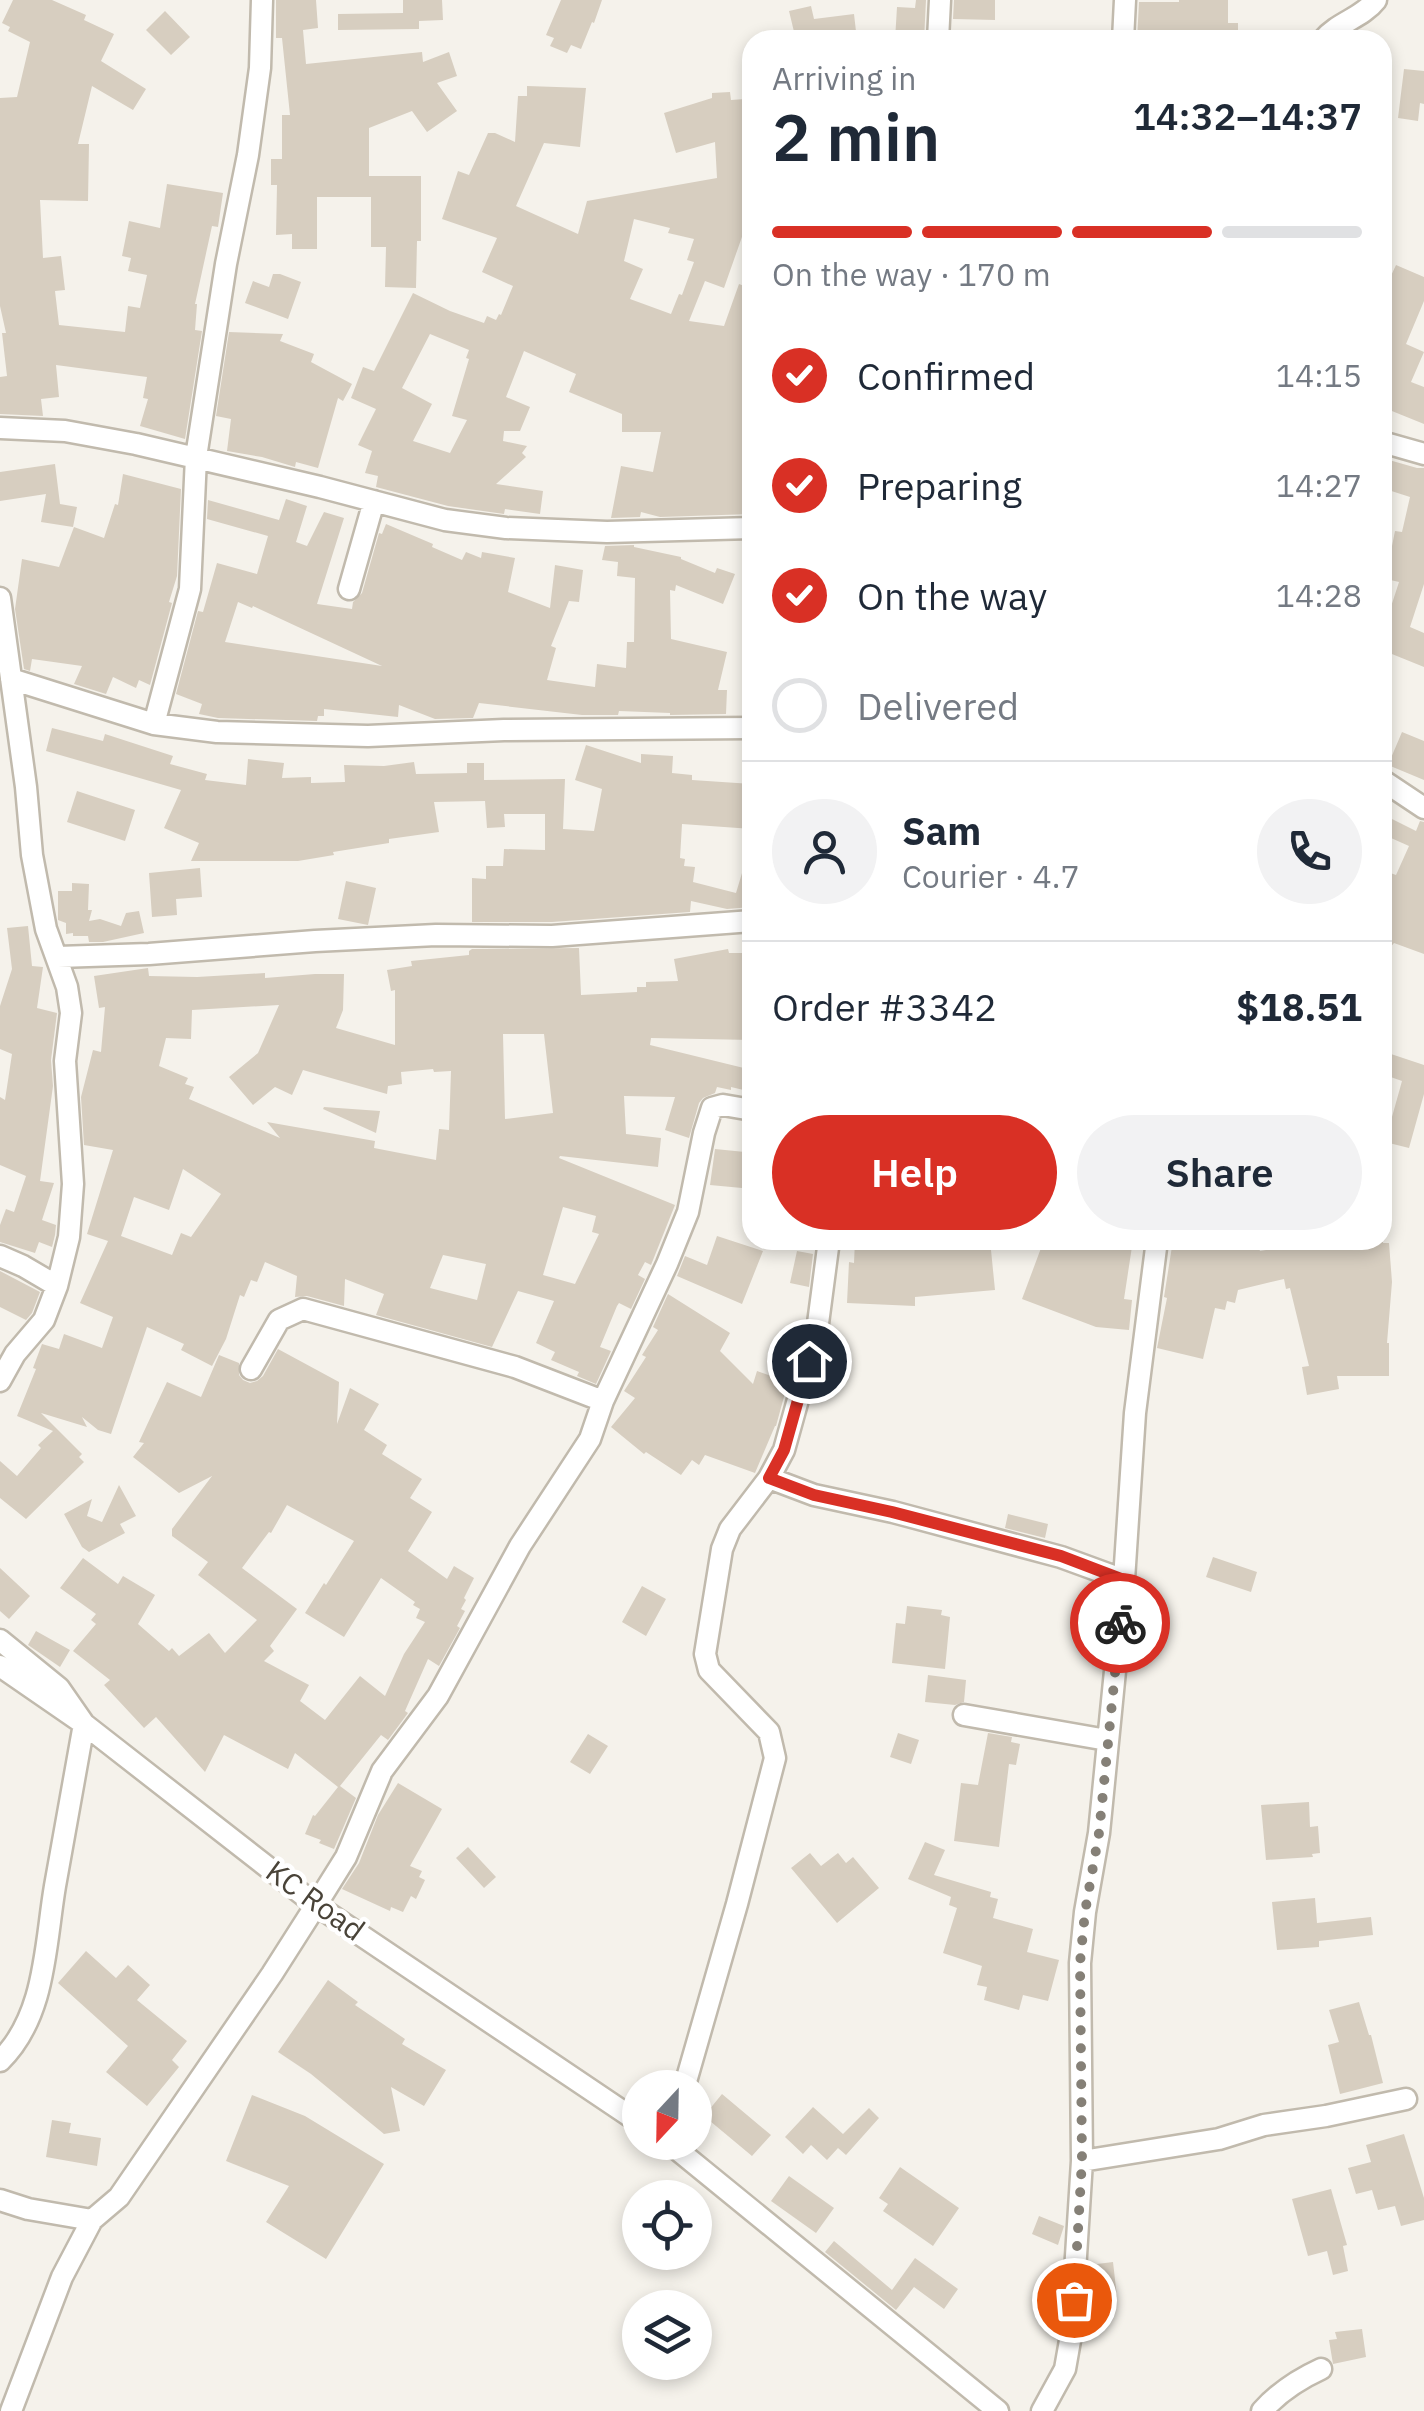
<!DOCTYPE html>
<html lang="en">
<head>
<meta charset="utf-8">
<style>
	:root { --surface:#fff; --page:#f2f2f3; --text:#1f2937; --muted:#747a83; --line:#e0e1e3; --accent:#d93025 }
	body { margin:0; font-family:"IBM Plex Sans",sans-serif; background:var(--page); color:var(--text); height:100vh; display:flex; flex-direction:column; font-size:38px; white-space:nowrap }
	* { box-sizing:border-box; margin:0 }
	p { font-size:32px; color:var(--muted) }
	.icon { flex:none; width:55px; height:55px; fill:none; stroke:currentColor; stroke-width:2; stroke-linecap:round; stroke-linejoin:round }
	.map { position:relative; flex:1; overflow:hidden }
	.details { position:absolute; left:742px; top:30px; width:650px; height:1220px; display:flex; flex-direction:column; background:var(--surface); border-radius:30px; box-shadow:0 5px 15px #0003 }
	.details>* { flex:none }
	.needle { width:65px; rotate:202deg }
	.buttons { position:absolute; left:622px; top:2070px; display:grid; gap:20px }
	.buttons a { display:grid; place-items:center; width:90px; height:90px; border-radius:50%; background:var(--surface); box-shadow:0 5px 15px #0003; font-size:50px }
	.pin { position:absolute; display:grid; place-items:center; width:85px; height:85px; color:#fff; margin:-42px; border:5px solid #fff; border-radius:50%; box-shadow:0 2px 10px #0007 }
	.courier { position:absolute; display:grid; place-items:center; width:100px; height:100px; margin:-50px; border:8px solid #d93025; border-radius:50%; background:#fff; color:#222; box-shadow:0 2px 12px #0007 }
	.headline em { font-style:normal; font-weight:600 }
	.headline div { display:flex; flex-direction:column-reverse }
	.headline { display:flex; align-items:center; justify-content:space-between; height:170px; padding:0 30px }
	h1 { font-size:65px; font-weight:600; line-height:75px }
	.bar { display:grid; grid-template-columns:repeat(4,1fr); gap:15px 10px; align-content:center; height:120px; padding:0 30px }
	.bar i { height:12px; border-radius:8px; background:var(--line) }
	.bar .on { background:var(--accent) }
	.bar p { grid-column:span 4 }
	.line { display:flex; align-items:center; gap:25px; padding:0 30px; border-top:2px solid var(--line) }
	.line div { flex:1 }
	.round { display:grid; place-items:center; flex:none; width:105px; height:105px; border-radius:52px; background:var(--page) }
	ol { padding:0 30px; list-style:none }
	li { display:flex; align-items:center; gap:30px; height:110px }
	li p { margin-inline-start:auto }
	li .icon { padding:10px; border-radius:50%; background:var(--accent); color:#fff; stroke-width:4 }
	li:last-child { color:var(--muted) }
	li i { width:55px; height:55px; border:5px solid var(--line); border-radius:50% }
	.action { display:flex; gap:20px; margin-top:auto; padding:20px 30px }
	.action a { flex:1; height:115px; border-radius:60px; background:var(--accent); color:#fff; font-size:40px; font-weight:600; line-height:115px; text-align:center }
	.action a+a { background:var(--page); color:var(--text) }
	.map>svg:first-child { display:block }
	.building { fill:#d7cec0; fill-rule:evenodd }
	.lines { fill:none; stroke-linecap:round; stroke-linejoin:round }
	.street-casing { stroke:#c1baad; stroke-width:25 }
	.street { stroke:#fff; stroke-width:20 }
	.done { stroke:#858077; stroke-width:10; stroke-dasharray:0 18 }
	.route { stroke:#d93025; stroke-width:12 }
	.labels { text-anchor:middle; stroke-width:9; stroke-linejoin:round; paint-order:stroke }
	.street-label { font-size:30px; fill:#494338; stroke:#fff }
</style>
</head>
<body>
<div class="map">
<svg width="1424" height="2411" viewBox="0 0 1424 2411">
	<rect width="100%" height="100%" fill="#f5f2eb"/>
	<path class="building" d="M13,0H52L86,15L84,20L114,34L101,61L146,89L133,110L92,86L78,144H89L88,201L40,200L43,258L61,256L65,290L55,291L59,325L125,332L128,306L140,308L147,275L128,271L131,258L122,256L129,221L160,228L167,184L223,193L218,227L212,226L195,304H197L195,330L202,331L185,439L140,426L148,399L143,398L147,377L56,365L59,397L41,399L43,416L0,414V377L7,376L2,333H6L0,306V98L17,97L30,42L8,31L10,27L2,23Z
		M276,0H316L318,28L303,30L306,64L422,52L423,62L449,52L457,76L437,83L457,111L427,132L412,111L369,128V176H421V241H417L416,288L385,287L386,247H371V197H317V249H292V234L276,235L277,185H271V159H282V115H290L282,38H276Z
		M403,0H442L443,20L419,21V29L338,30V14L403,13Z
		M561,0H602L594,23L592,22L581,49L571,45L567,53L550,46L554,38L546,35Z
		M916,0H926L924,40H895L897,7L915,8Z
		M954,0H995V20L953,19Z
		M1179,0H1228V23H1238V40H1137L1139,2H1179Z
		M811,6L814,19L854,14L857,40H796L789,11Z
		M165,11L190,37L171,55L146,30Z
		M1404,69L1424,71V104L1420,103L1418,121L1398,118Z
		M527,86L586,88L580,147L544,143L516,206L578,234L587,201L717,178L715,142L676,153L664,113L712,98V93L730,92L731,100L745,99L747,132L752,167V237L743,234L724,288L705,281L689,321L724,326L739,284L752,289V360L743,384L752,388V514L660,517L641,512L640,517L611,518L621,466L653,472L661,432H622V414L569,392L576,374L524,351L506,397L530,407L520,431H504L503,441L527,446L522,453L526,457L496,484L543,491L540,514L505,509L504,514L448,506L376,487L378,476L365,473L372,451L358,445L376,409L351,398L363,367L374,371L413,293L450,311L484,323L487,316L496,320L499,314L501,315L513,286L482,272L497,238L442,219L458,171L469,175L488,133H495L515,142L518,96H527ZM634,219L670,228L668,233L694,239L687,260L694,262L682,295L679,294L671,314L630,299L643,269L624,261ZM430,334L469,350L466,358L469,359L452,416L467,420L450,453L413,441L432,404L402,388Z
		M1396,265L1424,277V301L1406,344L1424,352L1411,382L1424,387V424L1382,407V295Z
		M273,274H280L301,282L288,319L245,303L253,281L269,287Z
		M229,332L283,334L280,341L314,354L311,362L352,384L343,401L338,398L318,468L296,462L295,467L262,457L227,451L231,419L216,416Z
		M1382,458L1417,468H1424V584L1410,627L1424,633V667L1382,650V621L1386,622L1399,582L1382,578V559L1389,561L1395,531L1402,532L1410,497L1382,488Z
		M55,464L60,504L77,507L73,527L41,522L46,494L0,501V472Z
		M123,474L181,489L177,576L169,602L172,603L150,685L139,680L136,688L113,677L106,694L74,684L82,666L32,659L30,671L24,669L15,609L22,559L59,567L74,527L104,538L115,504L118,505Z
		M286,499L307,506L296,542L307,546L324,512L344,518L317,604L352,609L353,602L362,593L379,533L382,534L386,524L433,544L432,547L462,560L466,552L481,558L482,552L515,558L508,592L550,608L555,565L583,570L579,602L569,601L551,646L556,648L547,680L595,687L597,664L626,668L627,642H634L635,578L617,576L618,562L602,560L605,546L634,545V547L681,557V559L715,573L717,568L735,574L723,604L676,585L675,591L670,590L671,639L727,652L718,690H727L726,714L670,715V713L619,711L618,715H582L479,703L473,718L435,719L399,705L398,717L324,709V716H318L317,721L218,718L199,714L202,704L176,694L198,611L203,612L217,563L257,574L268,536L207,519L208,500L279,520ZM238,602L252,608L253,606L382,666L225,642Z
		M52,728L103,741L105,734L173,756L170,764L207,774L205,780L246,785L248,759L284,763L282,778L311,777V783L345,782L344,765L384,766L414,762L416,774L467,773V763H484V780L565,779L563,829L594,831L602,789L575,780L586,745L641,763V754L673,756L672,773L692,775V780L752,784V829L682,824L680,858L685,859L684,866L695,867L693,882L736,893L748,853L752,854V907L727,909L691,901L690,912L552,922H472V878L486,879V866H503L504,849L545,850V814H504L505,827L487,828L485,801L434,802L439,832L389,839V843L333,852L334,855L298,861H191L199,843L164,828L181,790L46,751Z
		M1402,732L1424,741V780L1388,765Z
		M77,791L135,810L125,841L67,822Z
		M1382,814L1416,831L1420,821L1424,822V954L1394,943L1382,957V870L1396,875L1409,846L1382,834Z
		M200,868L202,897L176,899L177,915L152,917L149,873Z
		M346,881L376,888L368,925L338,919Z
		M72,883L89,884L88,910H92L89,921L100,919L121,926L126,913L139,911L144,933L103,942H89L88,936H73V933L66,934V923L58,920V891H72Z
		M28,926L32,966L43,967L37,1008L57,1013L51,1060L53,1086L40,1181L54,1183L42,1220L56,1225L55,1235L52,1247L39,1242L35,1253L0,1242V1225L6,1209L14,1212L26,1176L0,1165V1097L5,1100L12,1054L0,1049V1006L12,969L7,928Z
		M579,948L581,995L637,992V987H646V982L678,981L674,959L728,949L729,953H752V1040L651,1038L650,1045L752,1070V1092L731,1087V1090L717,1087L715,1093L703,1098L699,1103L689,1138L665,1130L675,1097L624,1096L626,1134L661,1138L658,1167L560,1156L559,1158L675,1205L651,1265L645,1262L638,1275L645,1279L631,1309L619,1303L617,1306L600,1347L611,1351L596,1384L577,1376L579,1372L551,1360L555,1352L536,1343L554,1301L518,1291L492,1347L376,1315L384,1294L345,1279L344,1306L307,1296L295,1297L297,1276L265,1262L257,1282L251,1280L244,1297L240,1295L226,1339L212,1366L181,1350L184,1344L147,1327L111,1434L98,1430L82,1417L87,1427L41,1413L82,1454L79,1457L84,1462L26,1519L0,1498V1461L17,1476L41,1448L38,1445L53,1431L17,1416L36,1369L33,1368L42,1344L59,1349L64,1334L102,1348L113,1317L80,1303L108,1241L87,1234L113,1150L84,1145L81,1097L93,1050L101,1052L105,1007L99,1008L94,976L148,968L149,976L197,977L265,973V978L315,974H344L343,1010L336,1028L395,1045V990L391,991L387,970L412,966L411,961L469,955V951L472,949ZM279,1005L258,1053L229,1077L253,1105L275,1087L292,1095L303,1070L387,1094L388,1086L402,1084L401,1072L433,1069L434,1072L451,1071L449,1130L439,1129L436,1160L374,1148L375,1141L267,1122L280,1138L189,1099L194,1087L185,1084L188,1078L159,1066L166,1038L191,1039L192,1010ZM503,1034H544L553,1113L505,1119ZM183,1169L221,1194L191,1237L181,1233L172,1255L121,1236L134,1197L169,1210ZM563,1207L596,1216L592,1232L599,1234L575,1284L543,1275ZM443,1255L486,1264L477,1300L430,1288Z
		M1382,1051L1424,1065V1094L1409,1148L1385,1142L1402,1081L1382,1074Z
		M324,1107L380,1111L376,1133L323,1109Z
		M715,1149L745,1152L742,1188L710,1185Z
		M717,1236L763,1251L742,1304L677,1276L685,1256L707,1265Z
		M855,1240H990L995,1290L915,1297V1306L847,1303L849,1262L854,1263Z
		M1044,1240H1133L1124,1299L1132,1300L1129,1330L1096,1327L1022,1299Z
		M1173,1240H1256L1260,1251L1324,1240H1383V1243H1389L1392,1282L1387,1343H1389V1376H1337L1339,1389L1307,1395L1302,1367L1309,1366L1290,1288L1286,1289L1284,1279L1238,1290L1235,1303L1227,1301L1225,1310L1215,1308L1203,1359L1157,1348L1167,1298L1164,1297Z
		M797,1251L813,1254L809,1287L790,1283Z
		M0,1271L40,1292L32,1313L26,1320L0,1307Z
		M668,1294L730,1333L720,1351L753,1384L757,1371L788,1382L776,1426H775L755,1473L705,1455L699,1465L692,1460L681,1475L646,1452L644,1454L611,1427L635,1398L624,1391L646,1357L642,1355L658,1330L653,1327Z
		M278,1349L339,1382L337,1424L350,1388L379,1404L364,1430L387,1445L382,1454L422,1479L410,1498L432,1512L408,1551L447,1579L454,1566L474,1578L464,1598L466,1600L461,1609L465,1611L457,1626L460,1628L439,1666L428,1659L405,1711L408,1713L388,1740L381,1735L340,1786L356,1798L334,1849L319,1843L321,1840L305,1834L313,1815L315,1816L338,1787L295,1753L288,1769L224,1735L205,1772L156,1717L144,1728L104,1685L110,1680L73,1651L96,1624L91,1620L96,1614L60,1588L83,1558L118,1584L123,1576L155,1595L138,1624L169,1651L172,1648L179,1656L209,1633L225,1653L257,1620L198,1575L208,1562L172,1536V1529L212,1476L179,1493L133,1457L144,1443L139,1442L167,1382L201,1397L219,1355L239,1363V1375L243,1380L250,1383L257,1381L263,1376ZM287,1505L354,1541L326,1585L324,1583L305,1613L344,1637L381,1578L415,1602L413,1605L420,1609L416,1618L425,1622L404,1654L385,1696L360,1676L325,1720L300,1701L309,1685L264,1661L274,1651L270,1646L297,1609L242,1568L269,1532L271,1533Z
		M119,1485L136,1516L120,1524L125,1533L89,1552L82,1547L64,1514L92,1499L87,1516L102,1522Z
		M1008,1514L1048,1524L1045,1538L1005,1528Z
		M1213,1557L1257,1572L1251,1592L1206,1577Z
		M0,1568L30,1596L9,1619L0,1611Z
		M642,1586L666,1599L646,1636L622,1622Z
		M907,1606L942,1610L941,1615L950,1617L945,1669L892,1663L896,1623L905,1624Z
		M36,1631L70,1650L60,1667L28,1645Z
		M928,1675L966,1680L964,1702L955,1705L925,1702Z
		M898,1733L919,1740L911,1764L890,1757Z
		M988,1733L1012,1737L1011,1742L1020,1744L1016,1765L1009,1764L999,1847L954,1841L961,1783L978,1785Z
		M588,1734L608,1746L590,1774L570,1762Z
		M398,1783L442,1809L410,1866L422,1871L419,1877L425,1880L416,1899L411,1896L403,1912L391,1907L390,1911L342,1889L359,1863L378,1815Z
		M1309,1802L1310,1827L1318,1826L1320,1853L1312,1854L1313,1857L1266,1860L1261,1805Z
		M925,1842L945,1850L934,1875L991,1892L990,1897L998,1899L993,1918L1033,1929L1027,1952L1059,1960L1048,2001L1023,1995L1019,2010L984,2000L987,1987L977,1985L982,1966L943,1953L957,1908L949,1905L951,1897L908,1879Z
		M468,1847L496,1877L484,1888L456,1858Z
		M810,1853L821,1866L838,1853L846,1863L853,1857L879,1888L837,1923L791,1868Z
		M1315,1898L1317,1923L1371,1917L1373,1935L1319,1941V1947L1277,1950L1272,1902Z
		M86,1951L116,1978L128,1965L150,1985L137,2000L187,2041L172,2060L179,2067L147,2106L106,2072L128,2046L58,1983Z
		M328,1980L358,2002L355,2005L405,2039L402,2044L446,2070L424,2106L391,2087L400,2131L384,2134L311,2074L278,2052Z
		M1359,2002L1369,2035H1371L1383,2083L1340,2094L1328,2045L1339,2042L1329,2010Z
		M722,2094L771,2135L752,2156L704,2116Z
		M252,2095L305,2116L384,2164L326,2259L266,2222L289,2186L226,2161Z
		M813,2107L843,2134L869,2108L879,2118L846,2155L838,2148L827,2160L811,2145L803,2154L785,2137Z
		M52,2120L71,2123L69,2133L101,2138L97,2166L46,2157Z
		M1404,2134L1424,2198V2220L1401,2226L1395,2206L1378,2210L1372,2190L1356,2194L1348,2168L1371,2162L1366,2145Z
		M900,2167L959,2208L933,2246L883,2211L888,2204L879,2198Z
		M789,2176L834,2208L816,2233L771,2201Z
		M1331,2189L1347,2245L1343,2246L1348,2271L1333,2275L1327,2251L1308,2256L1292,2199Z
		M1039,2216L1064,2226L1058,2245L1032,2234Z
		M834,2241L892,2290L915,2258L958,2289L944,2309L914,2287L896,2310L825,2252Z
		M1113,2262L1117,2297L1091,2300L1089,2265Z
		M1362,2329L1366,2357L1333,2364L1329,2340L1337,2339L1335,2332Z"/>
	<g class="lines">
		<g class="street-casing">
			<path id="street" d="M938,40L940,0
				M1123,40L1125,0
				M1323,40C1338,22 1362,18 1376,0
				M0,428L65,431L136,444L320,487L445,520L506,528L607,532L752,528
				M1382,442L1424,454
				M349,589L374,501
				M0,598L26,787L32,855L46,929L67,987L71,1013L65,1061L73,1184L69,1237L57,1286L44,1320L15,1354L0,1381
				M11,679L154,724L217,732L368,736L504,730L752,728
				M154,724L190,589L196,457L226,264L248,155L260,68L262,0
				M1382,780L1424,808
				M58,957L149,954L315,941L436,935L552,936L752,921
				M0,1256L23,1266L57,1286
				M251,1369L279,1320L303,1309L515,1367L603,1401
				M769,1478L814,1495L893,1512L1061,1557L1124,1580
				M0,1640L59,1688L84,1724C74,1778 65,1832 55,1886C45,1945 46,2016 0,2061
				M0,1666L84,1724L316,1905L640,2123
				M964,1715L1107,1740
				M682,2088L687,2078L737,1904L775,1758L769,1732L709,1670L705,1654L722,1549L730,1529L769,1478L784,1450L817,1331L829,1240
				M668,2142L998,2411
				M1082,2161L1219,2139L1264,2125L1326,2116L1406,2099
				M0,2200L28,2209L92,2220L119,2197L272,1974L316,1905L346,1857L382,1771L438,1696L520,1546L590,1439L603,1401L667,1264L688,1212L704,1133L712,1108L723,1105L752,1110
				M11,2411L62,2277L92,2220
				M1042,2411L1065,2369L1071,2335L1082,2161L1080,1963L1085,1912L1099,1833L1124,1580L1135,1413L1157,1240
				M1262,2411C1279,2392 1297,2380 1321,2369"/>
		</g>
		<use href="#street" class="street"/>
	</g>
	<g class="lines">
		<path class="done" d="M1074,2300L1082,2160L1080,1963L1085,1912L1099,1833L1120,1623"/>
		<path class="route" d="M809,1361L784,1450L769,1478L814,1495L892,1512L1061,1556L1124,1580L1120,1623"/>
	</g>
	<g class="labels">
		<g class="street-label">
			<text transform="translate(315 1901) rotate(36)" y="10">KC Road</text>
		</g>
	</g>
</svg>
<div class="buttons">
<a><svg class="needle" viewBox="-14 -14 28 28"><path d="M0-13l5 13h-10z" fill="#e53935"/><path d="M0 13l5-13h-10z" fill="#747a83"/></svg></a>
<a><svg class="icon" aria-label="locate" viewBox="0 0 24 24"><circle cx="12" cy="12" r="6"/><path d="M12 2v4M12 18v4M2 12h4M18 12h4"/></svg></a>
<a><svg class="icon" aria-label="layers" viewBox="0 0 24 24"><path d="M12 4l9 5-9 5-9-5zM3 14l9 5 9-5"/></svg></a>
</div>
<div class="pin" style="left:1074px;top:2300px;background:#ea580c"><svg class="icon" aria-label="bag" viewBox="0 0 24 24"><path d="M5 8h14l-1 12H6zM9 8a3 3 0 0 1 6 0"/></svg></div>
<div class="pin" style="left:809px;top:1361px;background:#1f2937"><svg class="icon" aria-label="home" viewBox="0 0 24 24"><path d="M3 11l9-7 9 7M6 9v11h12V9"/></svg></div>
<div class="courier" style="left:1120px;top:1623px"><svg class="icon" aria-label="bike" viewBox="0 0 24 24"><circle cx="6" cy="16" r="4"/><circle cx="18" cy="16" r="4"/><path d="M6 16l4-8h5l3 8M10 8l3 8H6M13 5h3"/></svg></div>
<section class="details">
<div class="headline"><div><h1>2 min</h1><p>Arriving in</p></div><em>14:32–14:37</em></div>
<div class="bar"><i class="on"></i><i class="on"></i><i class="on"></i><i></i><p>On the way · 170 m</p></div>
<ol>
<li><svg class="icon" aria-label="check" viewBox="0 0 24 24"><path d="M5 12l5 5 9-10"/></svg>Confirmed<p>14:15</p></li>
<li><svg class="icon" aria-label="check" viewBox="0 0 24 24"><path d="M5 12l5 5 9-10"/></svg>Preparing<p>14:27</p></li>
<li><svg class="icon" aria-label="check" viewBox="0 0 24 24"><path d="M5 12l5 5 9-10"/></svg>On the way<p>14:28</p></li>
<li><i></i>Delivered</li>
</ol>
<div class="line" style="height:180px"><a class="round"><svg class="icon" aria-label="person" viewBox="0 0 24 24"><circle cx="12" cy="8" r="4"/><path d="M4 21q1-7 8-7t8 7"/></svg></a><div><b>Sam</b><p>Courier · 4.7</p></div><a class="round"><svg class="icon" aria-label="phone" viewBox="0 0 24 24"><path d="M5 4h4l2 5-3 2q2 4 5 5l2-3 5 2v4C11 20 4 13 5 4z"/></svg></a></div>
<div class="line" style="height:130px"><div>Order #3342</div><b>$18.51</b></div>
<div class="action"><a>Help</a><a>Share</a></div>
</section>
</div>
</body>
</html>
